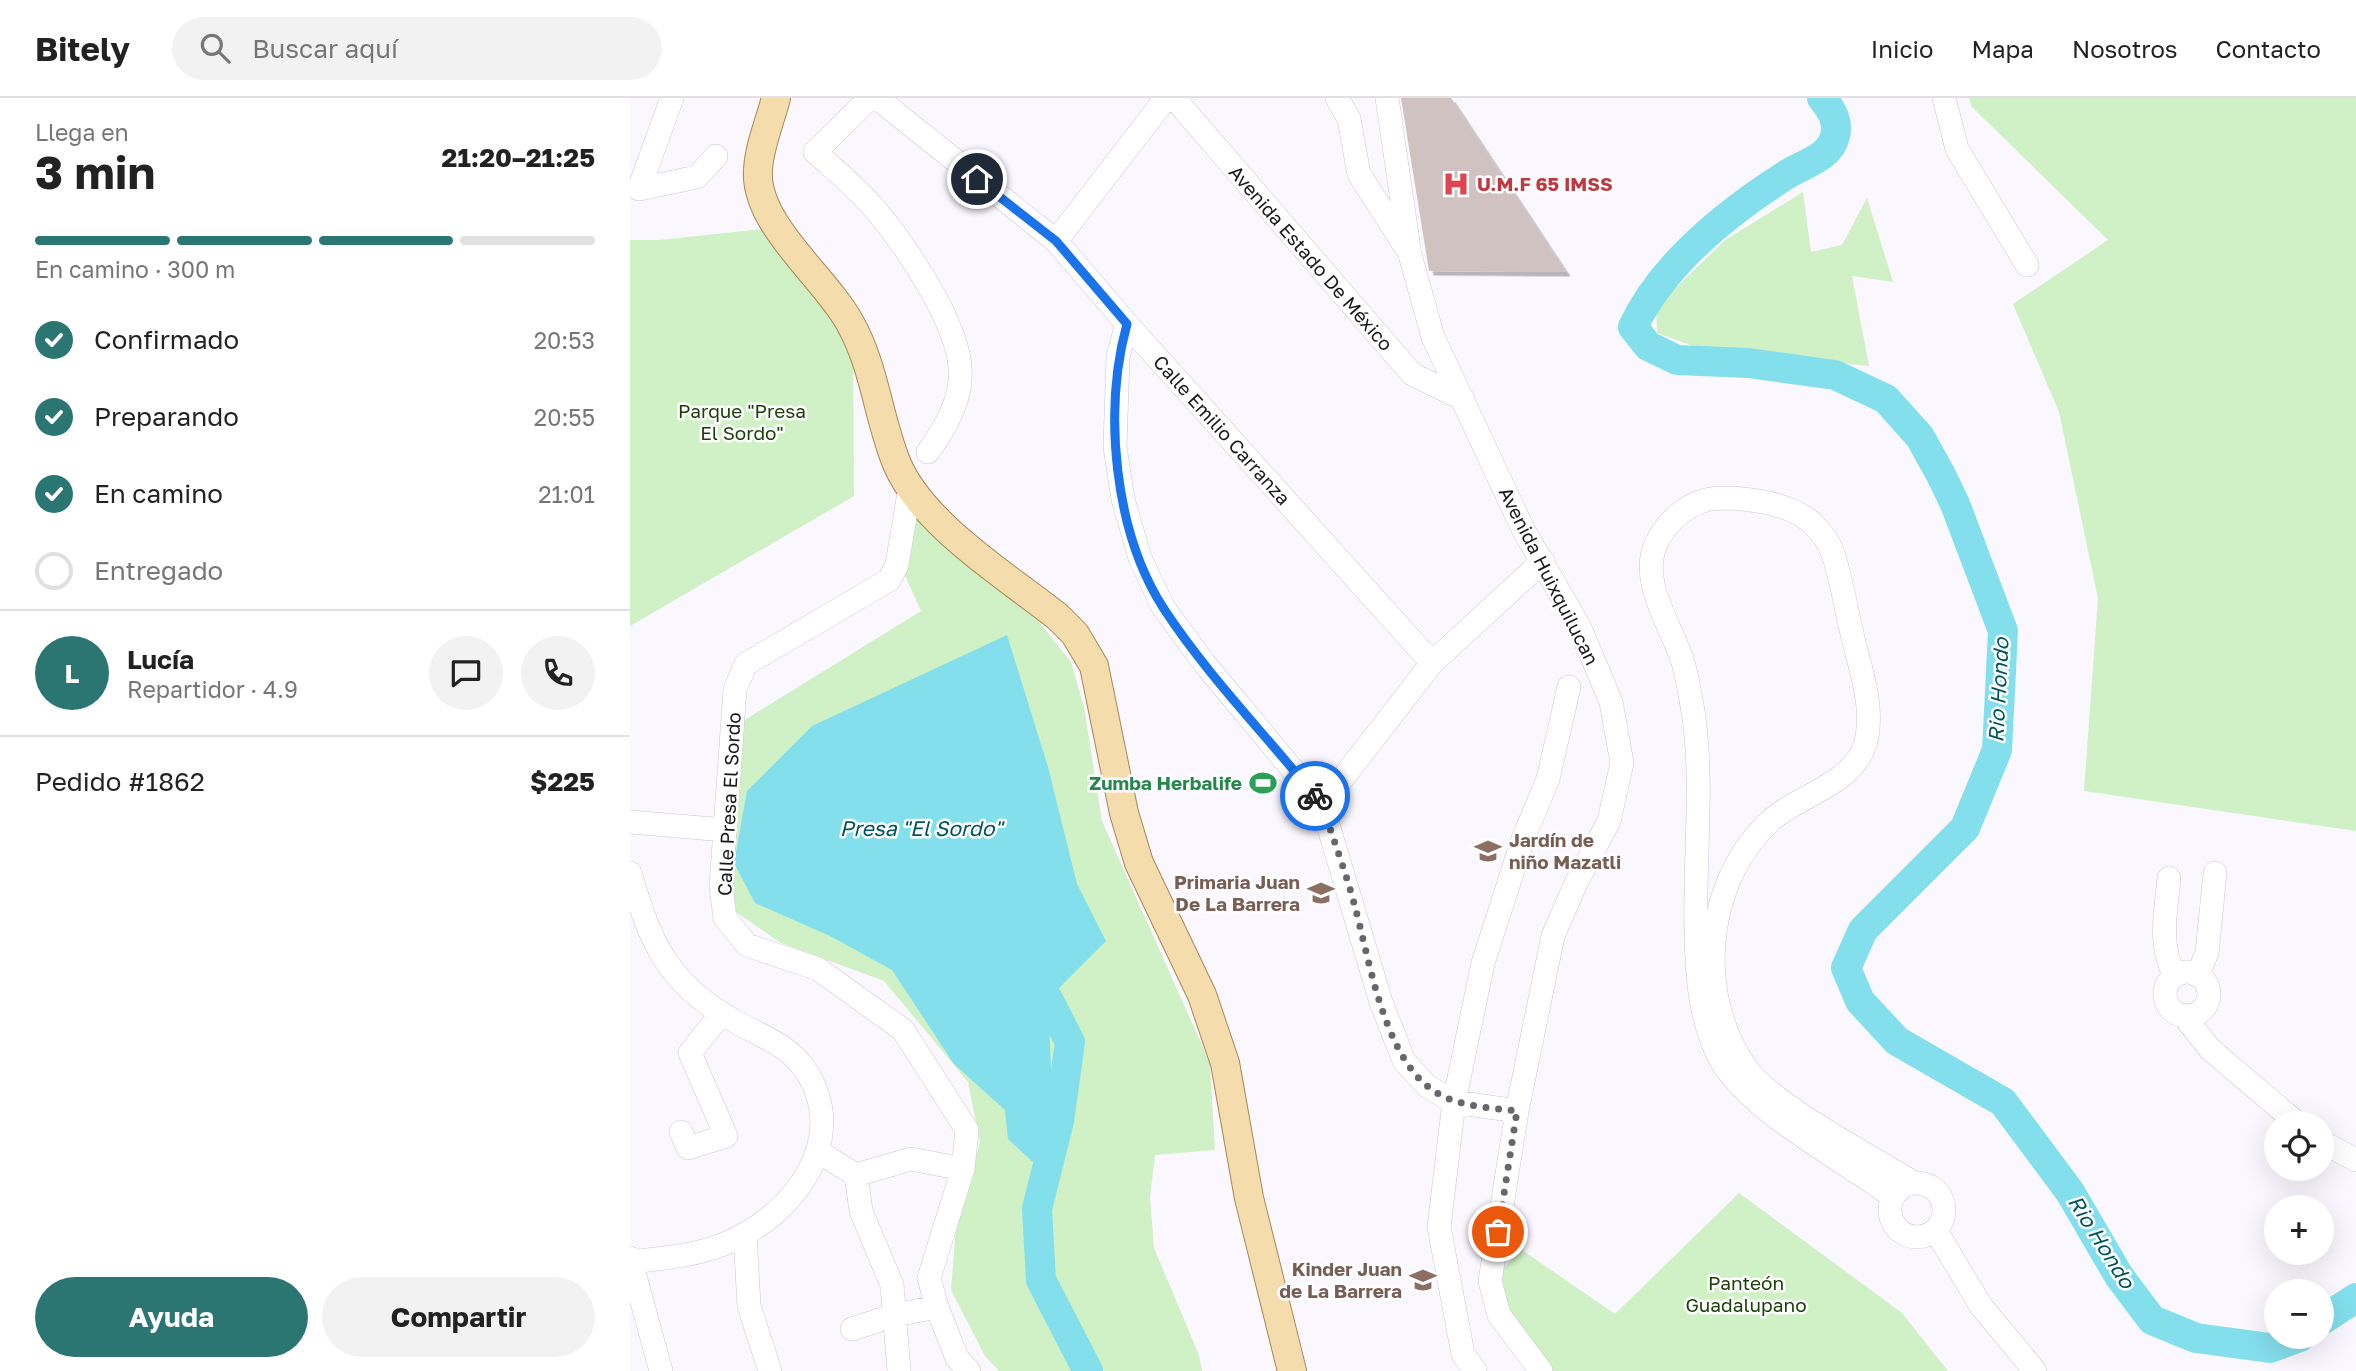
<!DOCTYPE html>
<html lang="es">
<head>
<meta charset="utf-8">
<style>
	:root { --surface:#fff; --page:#f2f2f2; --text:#222; --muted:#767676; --line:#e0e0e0; --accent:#2b7573 }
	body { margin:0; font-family:"Golos Text",sans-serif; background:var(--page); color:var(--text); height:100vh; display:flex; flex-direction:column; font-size:26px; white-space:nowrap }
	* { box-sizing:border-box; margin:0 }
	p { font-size:23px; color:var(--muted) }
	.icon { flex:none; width:38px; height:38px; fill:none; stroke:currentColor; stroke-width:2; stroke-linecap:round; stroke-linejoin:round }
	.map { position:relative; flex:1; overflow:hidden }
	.panel { display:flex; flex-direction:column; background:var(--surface); width:630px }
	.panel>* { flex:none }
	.tools { position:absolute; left:1634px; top:1013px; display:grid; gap:14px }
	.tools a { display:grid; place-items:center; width:70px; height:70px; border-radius:50%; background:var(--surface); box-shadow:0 7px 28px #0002; font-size:35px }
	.pin { position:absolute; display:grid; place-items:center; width:60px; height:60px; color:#fff; margin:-30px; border:4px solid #fff; border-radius:50%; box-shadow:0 2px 7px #0007 }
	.courier { position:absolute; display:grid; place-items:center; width:70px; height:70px; margin:-35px; border:5px solid #1a73e8; border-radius:50%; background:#fff; color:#222; box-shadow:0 2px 9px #0007 }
	.overview em { font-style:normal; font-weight:700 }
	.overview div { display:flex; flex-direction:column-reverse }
	.overview { display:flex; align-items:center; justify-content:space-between; height:119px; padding:0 35px }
	h1 { font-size:46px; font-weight:700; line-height:52px }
	.bar { display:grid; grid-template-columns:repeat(4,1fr); gap:10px 7px; align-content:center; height:84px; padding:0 35px }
	.bar i { height:9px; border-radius:5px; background:var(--line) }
	.bar .on { background:var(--accent) }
	.bar p { grid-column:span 4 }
	.line { display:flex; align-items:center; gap:18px; padding:0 35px; border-top:2px solid var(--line) }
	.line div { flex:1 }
	.round { display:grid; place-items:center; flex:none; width:74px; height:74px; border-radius:37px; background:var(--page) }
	ol { padding:0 35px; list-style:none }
	li { display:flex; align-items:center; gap:21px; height:77px }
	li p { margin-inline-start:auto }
	li .icon { padding:7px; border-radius:50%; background:var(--accent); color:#fff; stroke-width:4 }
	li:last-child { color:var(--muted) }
	li i { width:38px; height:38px; border:4px solid var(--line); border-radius:50% }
	.button { display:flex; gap:14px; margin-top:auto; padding:14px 35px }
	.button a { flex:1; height:80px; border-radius:42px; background:var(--accent); color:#fff; font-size:28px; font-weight:700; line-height:80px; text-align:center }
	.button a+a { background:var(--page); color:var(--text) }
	header { display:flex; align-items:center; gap:42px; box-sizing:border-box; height:98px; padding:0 35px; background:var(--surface); border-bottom:2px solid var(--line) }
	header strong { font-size:33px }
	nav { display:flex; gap:38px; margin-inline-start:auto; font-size:24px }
	.search { width:490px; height:63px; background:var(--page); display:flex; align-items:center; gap:18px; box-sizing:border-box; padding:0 24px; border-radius:38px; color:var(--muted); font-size:26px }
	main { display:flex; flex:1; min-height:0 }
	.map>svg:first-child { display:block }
	.green { fill:#d0f0c5 }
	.water { fill:#84dfec }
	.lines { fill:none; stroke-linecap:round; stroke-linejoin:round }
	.river { stroke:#84dfec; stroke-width:30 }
	.building { fill:#d0c2c0; filter:url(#shadow) }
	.minor-casing { stroke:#cbc7d2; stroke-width:24 }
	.major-casing { stroke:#a48857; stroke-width:30 }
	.minor { stroke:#fff; stroke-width:23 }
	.major { stroke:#f5dcad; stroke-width:28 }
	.done { stroke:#68666b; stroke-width:7; stroke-dasharray:0 12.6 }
	.route { stroke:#1a73e8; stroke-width:9 }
	.labels { text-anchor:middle; stroke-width:5; stroke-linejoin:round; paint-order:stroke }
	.health-label { font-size:19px; font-weight:bold; fill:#be3a42; stroke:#fff; text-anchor:start }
	.street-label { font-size:19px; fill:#1a181c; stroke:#fff }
	.park-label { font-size:19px; fill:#194006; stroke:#fff }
	.leisure-label { font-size:19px; font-weight:bold; fill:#27864d; stroke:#fff; text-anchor:end }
	.education-label { font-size:19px; font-weight:bold; fill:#785e54; stroke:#fff; text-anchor:end }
	.water-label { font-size:21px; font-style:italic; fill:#00555e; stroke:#fff }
</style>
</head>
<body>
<header>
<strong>Bitely</strong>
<div class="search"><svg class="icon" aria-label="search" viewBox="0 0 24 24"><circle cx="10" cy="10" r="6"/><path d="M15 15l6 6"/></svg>Buscar aquí</div>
<nav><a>Inicio</a><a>Mapa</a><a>Nosotros</a><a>Contacto</a></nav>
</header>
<main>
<section class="panel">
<div class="overview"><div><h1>3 min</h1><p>Llega en</p></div><em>21:20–21:25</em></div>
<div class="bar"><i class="on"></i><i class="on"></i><i class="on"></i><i></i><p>En camino · 300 m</p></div>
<ol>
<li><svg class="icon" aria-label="check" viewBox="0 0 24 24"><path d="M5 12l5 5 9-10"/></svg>Confirmado<p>20:53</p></li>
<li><svg class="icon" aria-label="check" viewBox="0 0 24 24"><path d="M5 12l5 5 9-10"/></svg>Preparando<p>20:55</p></li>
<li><svg class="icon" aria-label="check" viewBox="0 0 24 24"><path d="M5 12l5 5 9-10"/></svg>En camino<p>21:01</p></li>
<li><i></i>Entregado</li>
</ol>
<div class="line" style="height:126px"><b class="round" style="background:var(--accent);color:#fff">L</b><div><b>Lucía</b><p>Repartidor · 4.9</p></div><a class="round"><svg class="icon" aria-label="chat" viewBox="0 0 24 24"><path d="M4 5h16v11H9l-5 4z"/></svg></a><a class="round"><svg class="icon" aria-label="phone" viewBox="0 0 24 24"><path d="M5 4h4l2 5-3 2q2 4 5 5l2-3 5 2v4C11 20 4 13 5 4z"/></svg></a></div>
<div class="line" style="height:91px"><div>Pedido #1862</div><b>$225</b></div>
<div class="button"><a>Ayuda</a><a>Compartir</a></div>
</section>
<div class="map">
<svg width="1726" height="1273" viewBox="0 0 1726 1273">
	<defs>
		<filter id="shadow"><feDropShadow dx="4.5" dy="4.5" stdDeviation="0" flood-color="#0004"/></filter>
	</defs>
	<rect width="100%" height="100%" fill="#faf7fe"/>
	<path class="green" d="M1339,0H1726V733L1454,693L1468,500L1429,314L1383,206L1478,142L1341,8Z
		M1173,94L1181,154L1212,147L1237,100L1263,184L1222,178L1239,268L1066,249L1027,235L1026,209L1095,142Z
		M141,130L223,249L224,398L0,528V142H30Z
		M284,414L402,515L441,564L454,609L472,723L580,965L585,1052L525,1057L520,1099L524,1150L569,1257L572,1273H369L355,1258L321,1192L326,1129L350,1044L338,984L254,883L151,845L106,814L101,791L108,626L291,513L273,473Z
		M1109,1095L1272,1215L1318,1273H911L860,1183L892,1152L985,1216Z"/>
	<path class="water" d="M377,537L418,669L447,786L476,843L418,901L422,992L406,1067L378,1041L375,1012L324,966L262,872L200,838L125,805L104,765L117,693L182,628Z"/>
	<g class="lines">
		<path class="river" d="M1192,0C1201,11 1209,23 1205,38C1200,60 1173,66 1156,77C1098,114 1033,165 1003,229L1018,248L1047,262L1118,265L1205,277L1256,301L1290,339L1311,377L1325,406L1373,533L1367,652L1335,730L1233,832L1216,870L1230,903L1267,943L1373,1004L1440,1094L1489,1178L1522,1222L1566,1240L1640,1250L1670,1239
			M418,901L440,944L429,1023L407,1111L411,1182L458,1273
			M1692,1222L1726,1200"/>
	</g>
	<path class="building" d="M771,0H821L936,174L799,173Z"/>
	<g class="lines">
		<g class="minor-casing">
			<path id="minor" d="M240,0L185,54C205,72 226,89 244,110C274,145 327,223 330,269C333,299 315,331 298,354
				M247,0L426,143L497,226L802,565
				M544,0L782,276L833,301
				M707,0L719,21L729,76L775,148
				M757,0L780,157L803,239L893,431L950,530L981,604L992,665L979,723L946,785L923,838L887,1013L860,1183L869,1217L911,1273
				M1314,0L1327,51L1397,167
				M9,91L42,0
				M9,91L67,79L86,58
				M426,143L536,0
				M497,226L488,258L485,349L493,401L510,460L533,509L574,565L692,707L751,904L774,963L797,988L824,1004L887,1013
				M280,389L267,467L259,482L116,566L105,591L91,788L95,820L117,847L188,871L273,932L337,1032L333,1071L299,1180L307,1209L327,1260L339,1273
				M692,707L802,565L913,463
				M0,724L95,732
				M0,775C21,847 39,888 108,925C130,937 159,948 174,970C222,1039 165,1116 99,1144C67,1158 34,1160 0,1164
				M1539,780C1536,813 1528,847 1545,878
				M1535 896a22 22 0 1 1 44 0a22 22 0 1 1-44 0Z
				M1567,877L1577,855L1585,775
				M1554,918L1580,951L1668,1026
				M51,1034L58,1050L96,1038L60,955L91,916
				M1692,1044L1726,1062
				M190,1055L226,1077L281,1061L333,1071
				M226,1077L231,1113L262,1187L269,1273
				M1260 1112a27 27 0 1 1 54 0a27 27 0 1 1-54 0Z
				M1263,1099C1213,1061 1113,1011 1087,955C1069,915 1067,876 1066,834C1064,761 1074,685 1063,613C1060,596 1057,577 1052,561C1041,529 1012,486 1024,451C1034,424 1060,401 1090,400C1119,400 1159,405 1182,425C1189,432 1199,444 1202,453C1211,478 1215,506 1221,531C1226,556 1236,583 1238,609C1239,623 1239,639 1233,652C1217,689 1165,698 1137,726C1074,787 1065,899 1117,971C1144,1008 1241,1058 1284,1085
				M1306,1133L1351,1208L1405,1273
				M115,1136L119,1208L140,1273
				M0,1160L31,1273
				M222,1231L265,1217L307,1209
				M845,1273L833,1256L809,1129L824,1004L853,865L893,741L918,681L939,589"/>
		</g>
		<g class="major-casing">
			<path id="major" d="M146,0C140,23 129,49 128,72C124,126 196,180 220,225C245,269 248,320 267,366C293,427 378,479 428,519L445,536L464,568L494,715L509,765L572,897L595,965L619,1100L662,1273"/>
		</g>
		<use href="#minor" class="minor"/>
		<use href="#major" class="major"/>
	</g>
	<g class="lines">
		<path class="done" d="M685,698L692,707C703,740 715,772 724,805C739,860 752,949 796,987C821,1009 856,1009 887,1013L868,1134"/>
		<path class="route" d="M347,81L426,143L497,226C473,313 484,434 534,511C578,578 635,636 685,698"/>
	</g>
	<defs>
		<g id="hospital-bare" transform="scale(2.1)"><path d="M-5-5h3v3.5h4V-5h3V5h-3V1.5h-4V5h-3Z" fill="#e0444e" stroke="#fff" stroke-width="2.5" paint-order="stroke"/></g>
		<g id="stadium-bare" transform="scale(2.1)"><path d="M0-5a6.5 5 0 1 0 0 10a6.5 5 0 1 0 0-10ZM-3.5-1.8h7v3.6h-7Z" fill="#2e9e5b" stroke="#fff" stroke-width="2.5" paint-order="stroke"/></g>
		<g id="school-bare" transform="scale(2.1)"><path d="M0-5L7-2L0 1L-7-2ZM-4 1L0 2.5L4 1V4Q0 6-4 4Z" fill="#8d6e63" stroke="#fff" stroke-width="2.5" paint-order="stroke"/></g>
	</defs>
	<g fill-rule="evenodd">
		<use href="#hospital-bare" x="826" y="86"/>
		<use href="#stadium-bare" x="633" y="685"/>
		<use href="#school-bare" x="858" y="753"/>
		<use href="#school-bare" x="691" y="795"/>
		<use href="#school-bare" x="793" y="1182"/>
	</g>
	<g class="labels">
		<g class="health-label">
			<text x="847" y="93">U.M.F 65 IMSS</text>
		</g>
		<g class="street-label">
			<text transform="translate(681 160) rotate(49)" y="7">Avenida Estado De México</text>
			<text transform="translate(592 332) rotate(48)" y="7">Calle Emilio Carranza</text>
			<text transform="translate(919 478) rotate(63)" y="7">Avenida Huixquilucan</text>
			<text transform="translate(99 706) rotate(-87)" y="7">Calle Presa El Sordo</text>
		</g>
		<g class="park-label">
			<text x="112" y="320">Parque "Presa<tspan x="112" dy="22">El Sordo"</tspan></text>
			<text x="1116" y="1192">Panteón<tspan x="1116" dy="22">Guadalupano</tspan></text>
		</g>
		<g class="leisure-label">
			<text x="612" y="692">Zumba Herbalife</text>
		</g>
		<g class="education-label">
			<text x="879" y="749" text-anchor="start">Jardín de<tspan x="879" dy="22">niño Mazatli</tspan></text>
			<text x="670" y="791">Primaria Juan<tspan x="670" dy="22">De La Barrera</tspan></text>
			<text x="772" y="1178">Kinder Juan<tspan x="772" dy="22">de La Barrera</tspan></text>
		</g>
		<g class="water-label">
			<text transform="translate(1369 592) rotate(-87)" y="7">Rio Hondo</text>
			<text x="291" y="738">Presa "El Sordo"</text>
			<text transform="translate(1471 1144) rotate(58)" y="7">Rio Hondo</text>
		</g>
	</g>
</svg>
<div class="tools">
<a><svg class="icon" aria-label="locate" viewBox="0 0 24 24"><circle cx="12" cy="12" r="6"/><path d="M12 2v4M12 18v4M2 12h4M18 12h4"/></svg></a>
<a>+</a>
<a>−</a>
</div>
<div class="pin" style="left:868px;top:1134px;background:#ea580c"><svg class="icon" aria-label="bag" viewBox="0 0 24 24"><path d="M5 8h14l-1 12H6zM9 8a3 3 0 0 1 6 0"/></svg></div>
<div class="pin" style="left:347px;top:81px;background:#1f2937"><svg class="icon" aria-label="home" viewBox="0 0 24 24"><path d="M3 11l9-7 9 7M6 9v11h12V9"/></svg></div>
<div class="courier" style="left:685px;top:698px"><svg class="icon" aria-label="bike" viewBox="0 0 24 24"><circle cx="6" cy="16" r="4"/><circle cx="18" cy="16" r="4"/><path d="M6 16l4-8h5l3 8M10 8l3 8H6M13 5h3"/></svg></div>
</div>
</main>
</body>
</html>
